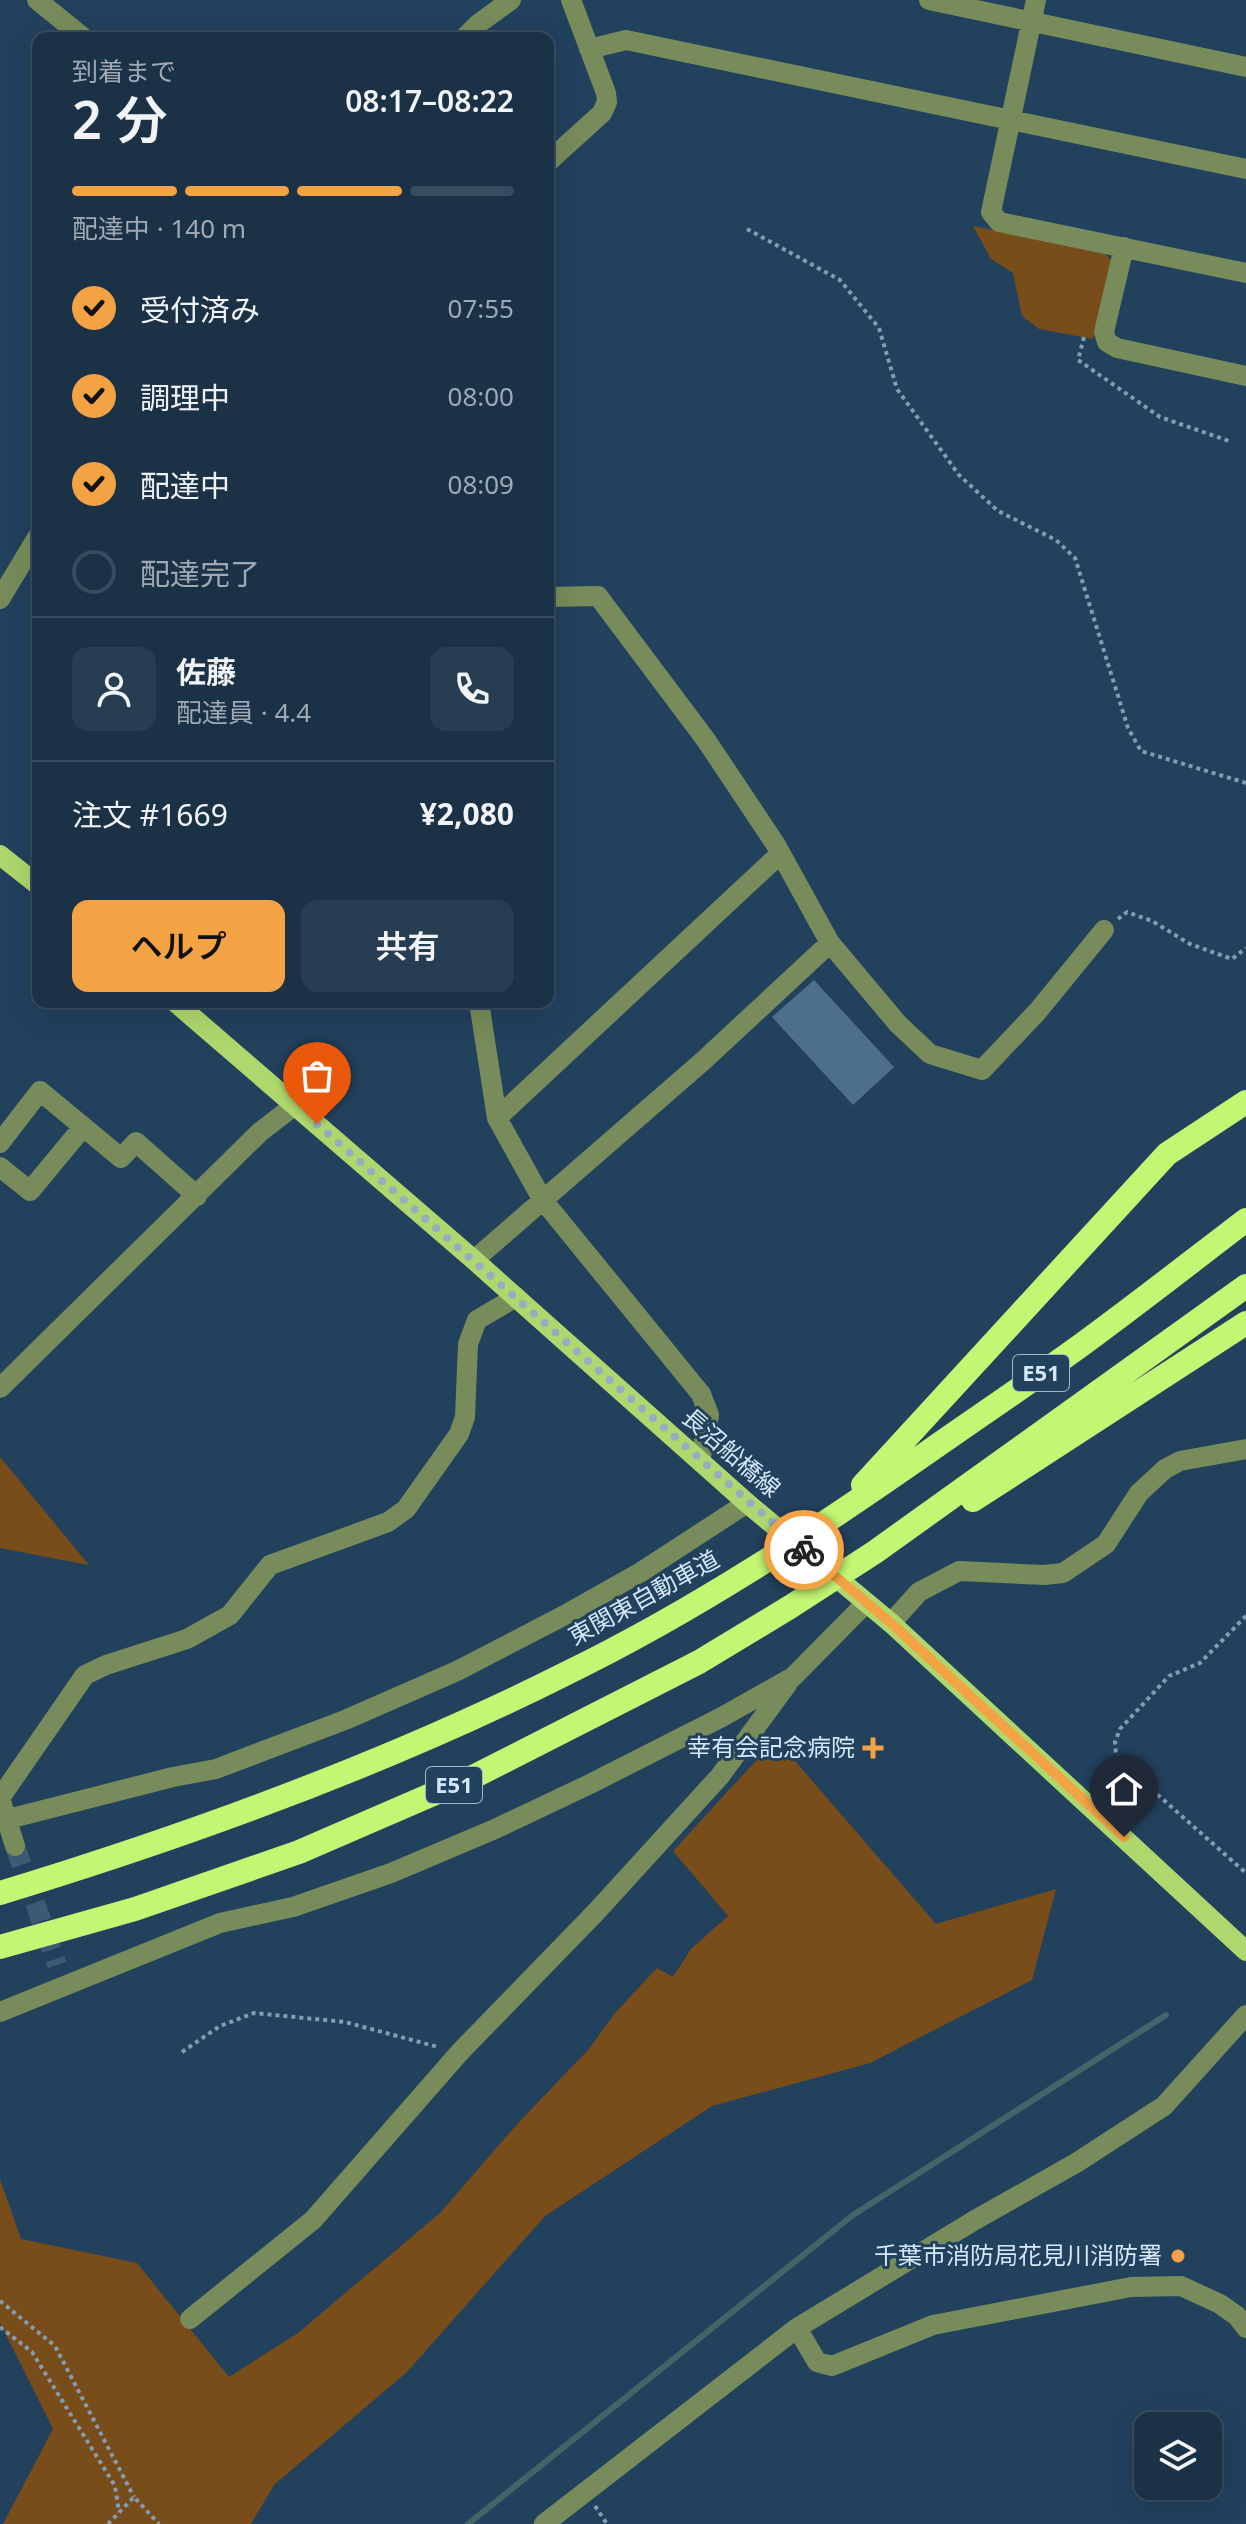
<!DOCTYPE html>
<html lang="ja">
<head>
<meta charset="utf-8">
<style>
	:root { --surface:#1a3146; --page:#273d51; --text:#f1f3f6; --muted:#9fa9b3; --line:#384c5f; --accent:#f4a344 }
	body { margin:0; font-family:"Noto Sans","Noto Sans JP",sans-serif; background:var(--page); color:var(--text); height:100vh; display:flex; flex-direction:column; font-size:30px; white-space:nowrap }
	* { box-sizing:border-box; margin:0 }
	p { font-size:26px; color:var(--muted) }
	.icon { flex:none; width:44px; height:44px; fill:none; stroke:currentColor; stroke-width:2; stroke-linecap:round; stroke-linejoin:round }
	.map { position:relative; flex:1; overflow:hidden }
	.side { position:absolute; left:32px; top:32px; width:522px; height:976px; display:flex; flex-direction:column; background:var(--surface); border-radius:16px; box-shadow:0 8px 32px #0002,0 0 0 2px var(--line) }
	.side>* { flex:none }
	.tools { position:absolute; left:1134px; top:2412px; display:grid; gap:16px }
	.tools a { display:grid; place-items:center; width:88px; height:88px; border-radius:16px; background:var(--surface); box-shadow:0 8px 32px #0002,0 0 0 2px var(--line); font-size:40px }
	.pin { position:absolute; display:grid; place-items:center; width:68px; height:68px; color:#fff; margin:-82px -34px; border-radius:50% 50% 50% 0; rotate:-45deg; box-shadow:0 0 8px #0007 }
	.pin .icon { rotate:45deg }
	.courier { position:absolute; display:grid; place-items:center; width:80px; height:80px; margin:-40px; border:6px solid #f4a344; border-radius:50%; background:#fff; color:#222; box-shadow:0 2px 10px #0007 }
	.headline em { font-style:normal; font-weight:600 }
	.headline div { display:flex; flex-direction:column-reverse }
	.headline { display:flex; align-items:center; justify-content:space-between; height:136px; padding:0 40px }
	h1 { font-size:52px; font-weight:600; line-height:60px }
	.bar { display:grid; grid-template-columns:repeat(4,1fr); gap:12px 8px; align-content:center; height:96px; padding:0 40px }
	.bar i { height:10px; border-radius:6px; background:var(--line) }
	.bar .active { background:var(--accent) }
	.bar p { grid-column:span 4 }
	.line { display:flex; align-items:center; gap:20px; padding:0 40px; border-top:2px solid var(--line) }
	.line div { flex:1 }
	.round { display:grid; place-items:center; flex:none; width:84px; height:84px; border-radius:16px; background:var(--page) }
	ol { padding:0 40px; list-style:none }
	li { display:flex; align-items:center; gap:24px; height:88px }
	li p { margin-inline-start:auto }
	li .icon { padding:8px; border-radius:50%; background:var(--accent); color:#111; stroke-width:4 }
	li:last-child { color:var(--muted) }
	li i { width:44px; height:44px; border:4px solid var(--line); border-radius:50% }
	.cta { display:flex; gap:16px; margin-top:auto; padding:16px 40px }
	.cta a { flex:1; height:92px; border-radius:16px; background:var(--accent); color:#111; font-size:32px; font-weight:600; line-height:92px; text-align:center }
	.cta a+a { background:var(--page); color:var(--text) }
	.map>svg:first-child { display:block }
	.green { fill:#784d19 }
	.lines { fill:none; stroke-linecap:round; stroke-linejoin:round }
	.stream { stroke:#436568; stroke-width:6 }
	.building { fill:#4d6e8c }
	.minor-tunnel { stroke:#3d5a74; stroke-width:20; stroke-dasharray:20 10; stroke-linecap:butt }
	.path { stroke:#849cb2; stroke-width:4; stroke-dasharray:4 4; stroke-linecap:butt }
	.minor { stroke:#778c5a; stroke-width:20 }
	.major { stroke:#aed86d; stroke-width:20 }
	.highway { stroke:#c3f673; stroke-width:24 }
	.done { stroke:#96adc2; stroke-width:8; stroke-dasharray:0 14.4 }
	.route { stroke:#f4a344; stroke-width:10 }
	.poi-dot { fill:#f4a344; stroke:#22415d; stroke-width:3 }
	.labels { text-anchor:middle; stroke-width:6; stroke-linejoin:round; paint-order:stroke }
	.shield { fill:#22415d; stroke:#9fb5ca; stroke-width:2 }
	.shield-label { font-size:22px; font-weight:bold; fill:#d5e7f8 }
	.street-label { font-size:24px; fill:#d5e7f8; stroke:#22415d }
	.poi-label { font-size:24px; fill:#d5e7f8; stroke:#22415d; text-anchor:end }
</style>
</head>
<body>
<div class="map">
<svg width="1246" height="2524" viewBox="0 0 1246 2524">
	<rect width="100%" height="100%" fill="#22415d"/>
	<path class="green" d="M973,226L1105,254L1112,261L1093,339L1039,329L1022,316L1013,273L991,259Z
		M0,1457L89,1565L0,1548Z
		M763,1753L795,1761L936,1924L1056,1889L1032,1980L870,2063L712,2106L545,2216L407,2372L274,2485L251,2524H3L53,2429L0,2323V2179L21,2239L137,2263L229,2377L298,2333L440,2213L519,2122L588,2050L616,2012L657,1968L673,1977L691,1949L728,1916L673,1851Z"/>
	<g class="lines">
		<path class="stream" d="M468,2524L853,2215L1166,2015"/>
	</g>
	<path class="building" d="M814,980L894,1067L853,1105L772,1017Z"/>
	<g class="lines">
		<path class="minor-tunnel" d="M15,1846L57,1965"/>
		<path class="path" d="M747,229L840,280L879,328L897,389L959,475L998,511L1056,540L1075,558L1128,728L1141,751L1246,783
			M1084,337L1078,360L1160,417L1229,441
			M1118,919L1127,912L1152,921L1190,944L1232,959L1246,948
			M1246,1616L1200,1663L1169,1676L1120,1729L1115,1742L1116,1755L1123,1764L1246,1873
			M182,2052L220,2026L254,2013L345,2022L438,2047
			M0,2301L55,2346L134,2497
			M0,2327L32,2352L115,2486L119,2512
			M595,2506L607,2524
			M108,2524L134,2497L159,2524"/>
		<path class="minor" d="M37,0L84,38
			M929,0L1246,67
			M1036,0L991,212L999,222L1246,273
			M464,38L478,24L511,0
			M589,49L626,40L1246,169
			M548,162L602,113L607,102L606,93L571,0
			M1124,247L1104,332L1107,342L1117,348L1246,376
			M548,597L598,596L706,740L776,845L830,943L898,1024L930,1054L982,1070L1037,1012L1104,930
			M0,599L38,536
			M479,1002L497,1118L542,1199L701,1394L709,1415L700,1461
			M497,1118L780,854
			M0,1143L40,1091L121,1158L136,1142L197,1196
			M0,1167L30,1191L83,1127
			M474,1260L703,1061L830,943
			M0,1388L260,1132L295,1105
			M891,1623L919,1592L959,1571L1044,1575L1063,1573L1106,1544L1139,1493L1165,1469L1180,1461L1246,1449
			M0,1821L173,1777L216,1769L345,1720L457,1671L563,1616L641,1572L747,1503
			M15,1846L0,1798L85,1675L106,1665L187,1639L230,1615L270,1565L388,1522L406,1509L459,1434L465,1417L468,1344L477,1320L516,1297
			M0,2012L220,1923L293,1907L391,1873L495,1829L590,1784L722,1717L793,1677L866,1603
			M190,2319L313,2220L460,2052L596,1912L720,1776L788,1683
			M797,2328L817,2362L832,2366L933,2325L1131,2287L1181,2286L1220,2304L1237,2316L1246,2328
			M544,2524L797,2328L975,2220L1076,2163L1164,2106L1246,2015"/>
		<path class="major" d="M0,855L38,885
			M175,1002L474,1260L747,1503L891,1623L1246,1951"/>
		<path class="highway" d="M863,1485L1167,1154L1246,1102
			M973,1500L1246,1323
			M0,1893C194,1834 386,1764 567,1673C694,1611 812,1533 928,1452C978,1417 1030,1382 1080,1346C1136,1305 1191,1262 1246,1220
			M0,1947L135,1909L299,1852L477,1775L699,1662L790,1607L875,1552L1246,1286"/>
	</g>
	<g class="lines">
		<path class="done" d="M317,1124L804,1550"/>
		<path class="route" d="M804,1550L891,1623L1124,1837"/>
	</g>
	<g class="poi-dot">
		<path d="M869 1736h8v8h8v8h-8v8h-8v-8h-8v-8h8z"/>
		<circle cx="1178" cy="2256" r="8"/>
	</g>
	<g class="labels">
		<g class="shield">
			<rect x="1013" y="1355" width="56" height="36" rx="6"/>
			<rect x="426" y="1767" width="56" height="36" rx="6"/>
		</g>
		<g class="shield-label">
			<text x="1041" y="1381">E51</text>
			<text x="454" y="1793">E51</text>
		</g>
		<g class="street-label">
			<text transform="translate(731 1453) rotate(41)" y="8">長沼船橋線</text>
			<text transform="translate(644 1598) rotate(-29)" y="8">東関東自動車道</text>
		</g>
		<g class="poi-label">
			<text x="855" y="1756">幸有会記念病院</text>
			<text x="1162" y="2264">千葉市消防局花見川消防署</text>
		</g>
	</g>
</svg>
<div class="tools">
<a><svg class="icon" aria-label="layers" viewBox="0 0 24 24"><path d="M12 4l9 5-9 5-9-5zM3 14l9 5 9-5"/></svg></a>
</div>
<div class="pin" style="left:317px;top:1124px;background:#ea580c"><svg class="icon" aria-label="bag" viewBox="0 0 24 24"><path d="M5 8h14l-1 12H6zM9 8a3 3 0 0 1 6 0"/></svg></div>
<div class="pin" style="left:1124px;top:1837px;background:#1f2937"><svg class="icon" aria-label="home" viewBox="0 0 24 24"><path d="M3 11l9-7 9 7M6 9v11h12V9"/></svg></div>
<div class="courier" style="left:804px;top:1550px"><svg class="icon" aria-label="bike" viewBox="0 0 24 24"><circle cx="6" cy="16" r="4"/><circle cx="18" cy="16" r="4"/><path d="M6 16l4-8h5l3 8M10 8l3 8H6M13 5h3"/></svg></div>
<section class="side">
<div class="headline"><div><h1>2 分</h1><p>到着まで</p></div><em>08:17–08:22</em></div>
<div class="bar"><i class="active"></i><i class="active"></i><i class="active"></i><i></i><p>配達中 · 140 m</p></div>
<ol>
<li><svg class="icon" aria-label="check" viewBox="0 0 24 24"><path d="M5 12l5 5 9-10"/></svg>受付済み<p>07:55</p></li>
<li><svg class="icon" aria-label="check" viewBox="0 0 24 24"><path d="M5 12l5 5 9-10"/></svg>調理中<p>08:00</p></li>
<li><svg class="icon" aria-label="check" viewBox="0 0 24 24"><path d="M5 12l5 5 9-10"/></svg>配達中<p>08:09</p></li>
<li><i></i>配達完了</li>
</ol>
<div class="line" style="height:144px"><a class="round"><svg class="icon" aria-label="person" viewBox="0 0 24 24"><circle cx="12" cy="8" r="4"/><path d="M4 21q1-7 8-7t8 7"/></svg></a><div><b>佐藤</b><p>配達員 · 4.4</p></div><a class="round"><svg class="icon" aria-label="phone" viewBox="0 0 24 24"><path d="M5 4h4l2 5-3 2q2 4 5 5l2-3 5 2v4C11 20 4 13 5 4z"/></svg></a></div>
<div class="line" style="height:104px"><div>注文 #1669</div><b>¥2,080</b></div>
<div class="cta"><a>ヘルプ</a><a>共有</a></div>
</section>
</div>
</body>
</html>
